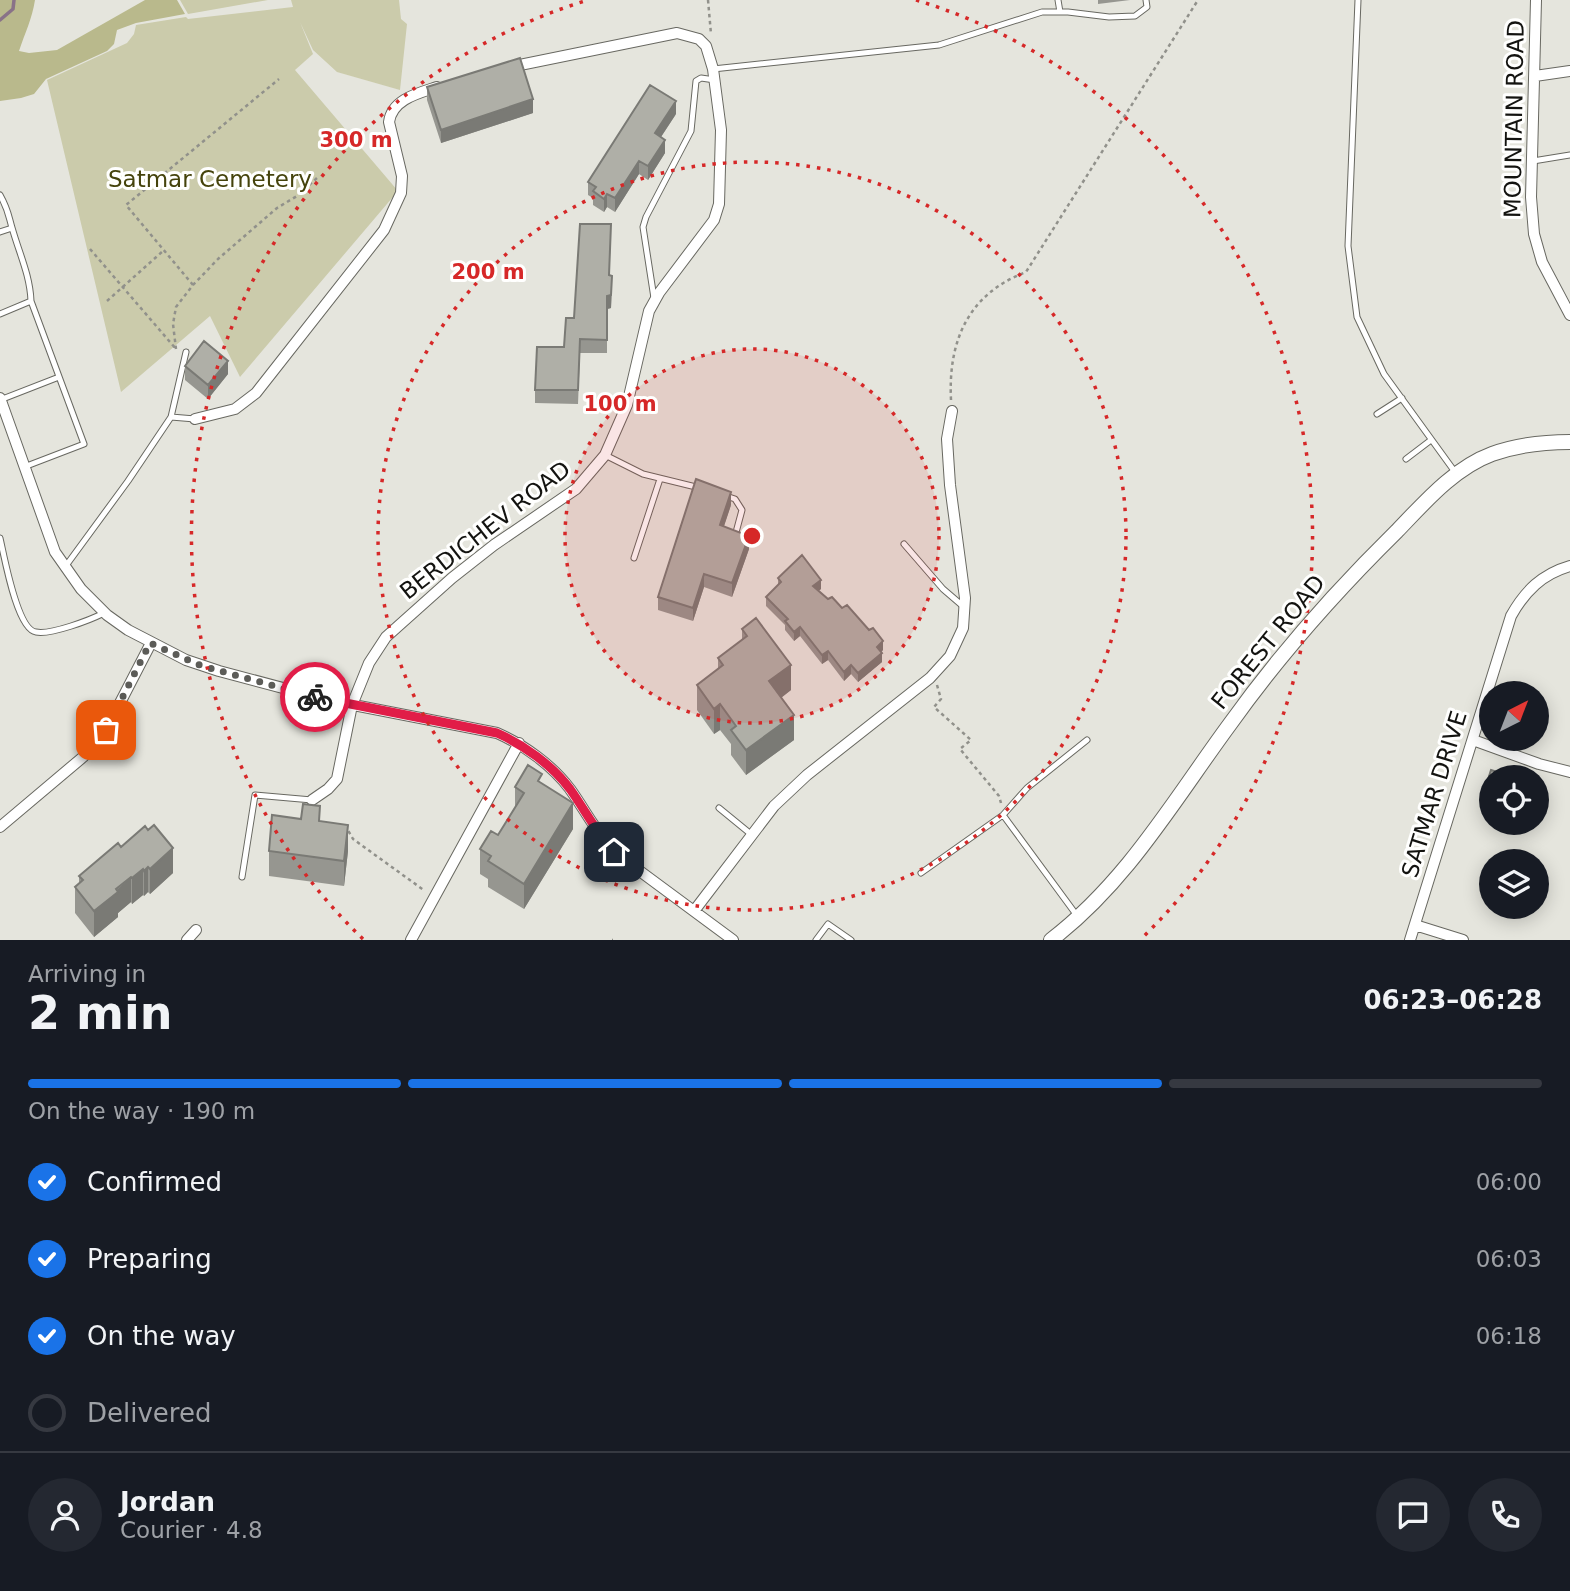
<!DOCTYPE html>
<html lang="en">
<head>
<meta charset="utf-8">
<style>
	:root { --surface:#171b24; --page:#242831; --text:#f1f3f6; --muted:#9ea1a6; --line:#363941; --accent:#1a73e8 }
	body { margin:0; font-family:"DejaVu Sans",sans-serif; background:var(--page); color:var(--text); height:100vh; display:flex; flex-direction:column; font-size:26px; white-space:nowrap }
	* { box-sizing:border-box; margin:0 }
	p { font-size:23px; color:var(--muted) }
	.icon { flex:none; width:38px; height:38px; fill:none; stroke:currentColor; stroke-width:2; stroke-linecap:round; stroke-linejoin:round }
	.map { position:relative; height:940px; overflow:hidden }
	.details { display:flex; flex-direction:column; background:var(--surface); flex:1 }
	.details>* { flex:none }
	.needle { width:46px; rotate:42deg }
	.tools { position:absolute; left:1479px; top:681px; display:grid; gap:14px }
	.tools a { display:grid; place-items:center; width:70px; height:70px; border-radius:50%; background:var(--surface); box-shadow:0 4px 18px #0003; font-size:35px }
	.pin { position:absolute; display:grid; place-items:center; width:60px; height:60px; color:#fff; margin:-30px; border-radius:14px; box-shadow:0 4px 10px #0006 }
	.courier { position:absolute; display:grid; place-items:center; width:70px; height:70px; margin:-35px; border:5px solid #e11d48; border-radius:50%; background:#fff; color:#222; box-shadow:0 2px 9px #0007 }
	.overview em { font-style:normal; font-weight:800 }
	.overview div { display:flex; flex-direction:column-reverse }
	.overview { display:flex; align-items:center; justify-content:space-between; height:119px; padding:0 28px }
	h1 { font-size:46px; font-weight:800; line-height:52px }
	.bar { display:grid; grid-template-columns:repeat(4,1fr); gap:10px 7px; align-content:center; height:84px; padding:0 28px }
	.bar i { height:9px; border-radius:5px; background:var(--line) }
	.bar .on { background:var(--accent) }
	.bar p { grid-column:span 4 }
	.line { display:flex; align-items:center; gap:18px; padding:0 28px; border-top:2px solid var(--line) }
	.line div { flex:1 }
	.round { display:grid; place-items:center; flex:none; width:74px; height:74px; border-radius:37px; background:var(--page) }
	ol { padding:0 28px; list-style:none }
	li { display:flex; align-items:center; gap:21px; height:77px }
	li p { margin-inline-start:auto }
	li .icon { padding:7px; border-radius:50%; background:var(--accent); color:#fff; stroke-width:4 }
	li:last-child { color:var(--muted) }
	li i { width:38px; height:38px; border:4px solid var(--line); border-radius:50% }
	.map>svg:first-child { display:block }
	.green { fill:#cbcbab }
	.forest { fill:#b9b98c }
	.lines { fill:none; stroke-linecap:round; stroke-linejoin:round }
	.stream { stroke:#897288; stroke-width:3.5 }
	.service-casing { stroke:#686861; stroke-width:7 }
	.minor-casing { stroke:#686861; stroke-width:12 }
	.tertiary-casing { stroke:#686861; stroke-width:16 }
	.path { stroke:#91918b; stroke-width:2.5; stroke-dasharray:3.5 3.5; stroke-linecap:butt }
	.service { stroke:#fff; stroke-width:5 }
	.minor { stroke:#fff; stroke-width:10 }
	.tertiary { stroke:#fff; stroke-width:14 }
	.wall { fill:#969690 }
	.shaded-wall { fill:#7a7a75 }
	.building { fill:#afafa7; stroke:#7a7a75; stroke-width:2 }
	.done { stroke:#5c5c58; stroke-width:7; stroke-dasharray:0 12.6 }
	.route { stroke:#e11d48; stroke-width:9 }
	.ring { fill:none; stroke:#d62828; stroke-width:3.5; stroke-dasharray:3.5 7 }
	.labels { text-anchor:middle; stroke-width:6; stroke-linejoin:round; paint-order:stroke }
	.street-label { font-size:23px; fill:#131310; stroke:#fffffe }
	.park-label { font-size:23px; fill:#45430c; stroke:#fffffe }
	.centre { fill:#d62828; stroke:#fffffe; stroke-width:3.5 }
	.ring-label { font-size:21px; text-anchor:middle; font-weight:bold; fill:#d62828; stroke:#fffffe; stroke-width:6; stroke-linejoin:round; paint-order:stroke }
</style>
</head>
<body>
<div class="map">
<svg width="1570" height="940" viewBox="0 0 1570 940">
	<rect width="100%" height="100%" fill="#e5e5dd"/>
	<path class="green" d="M180,0H268L188,14Z
		M291,0H399L401,19L407,24L400,90L337,72L313,50L300,22L313,54L295,70L398,191L240,377L210,316L121,392L47,80L127,43L134,34L136,25L186,17L188,19L293,7Z"/>
	<path class="forest" d="M0,0H35C32,19 25,33 19,51L29,53L57,50L145,0H177L185,14L136,23L117,30L114,44L107,51L46,79L34,94L21,98L0,101Z"/>
	<g class="lines">
		<path class="stream" d="M0,20L13,9L14,0"/>
		<g class="service-casing">
			<path id="service" d="M1058,0L1060,12
				M1358,0L1348,246L1357,317L1384,374L1455,472
				M713,69L939,45L1042,12H1068L1109,17L1135,16L1147,7L1146,0
				M1533,161L1570,155
				M0,195C9,211 8,215 13,231C20,255 30,276 31,301L84,444L24,467
				M0,232L12,228
				M654,298L643,227L646,217L691,131L696,81L701,78L715,80
				M0,314L31,301
				M0,400L59,377
				M1377,414L1402,398
				M171,417L186,352
				M605,455L643,474L700,488
				M1406,459L1431,440
				M726,496L735,499L742,510L735,536
				M0,538C4,555 17,630 36,632C51,635 90,620 104,613
				M904,544L943,589L964,607
				M634,558L660,479
				M65,567L128,481L171,417L195,419
				M719,808L752,835
				M1003,815L1078,917
				M921,873L1003,815L1027,788L1087,740
				M242,877L255,795L312,800
				M816,940L828,924L851,940"/>
		</g>
		<g class="minor-casing">
			<path id="minor" d="M1536,0L1531,197L1534,234L1542,262L1570,315
				M1535,76L1570,71
				M0,398L55,552L81,589L107,615L128,630L186,660L219,671L328,700L497,733C524,745 552,765 570,789C585,810 596,832 614,852L733,940
				M195,419L235,409L256,393L384,230L401,193L402,176L389,122C392,99 419,93 437,87
				M1473,740L1539,764L1570,772
				M312,800L328,789L337,779L352,705L369,663L386,637L452,578L494,545L576,489L605,455L627,405L649,311L659,293L714,220L719,204L721,130L713,69L706,46L699,39L677,33L510,67
				M0,827L83,757L106,730L151,643
				M694,911L774,806L807,775L930,678L950,656L963,628L965,598L950,485L947,439L952,411
				M1415,925L1463,940
				M187,940L196,930
				M411,940L519,743
				M1410,940L1511,616C1525,591 1542,574 1570,566"/>
		</g>
		<g class="tertiary-casing">
			<path id="tertiary" d="M1051,940C1127,882 1174,800 1230,724C1280,654 1336,591 1397,531C1424,503 1454,468 1492,454C1517,445 1543,442 1570,442"/>
		</g>
		<path class="path" d="M708,0L711,34
			M90,249L176,349
			M193,285L126,205L279,79
			M107,301L163,251
			M176,349L173,324L176,307L193,285L218,259L277,208L297,196L318,177
			M951,400C948,341 968,294 1026,272L1198,0
			M937,685L941,699L934,707L971,740L960,749L999,796L1001,803
			M345,825L353,839L425,891
			M612,940H613"/>
		<use href="#service" class="service"/>
		<use href="#minor" class="minor"/>
		<use href="#tertiary" class="tertiary"/>
	</g>
	<path class="wall" d="M1098,0H1130L1098,4Z
		M427,87L533,113L441,143L427,100Z
		M676,114L661,137L665,153L648,180L639,174L615,212L607,207L604,212L593,205V198L588,195V182Z
		M611,238L609,275L612,289L611,308L607,309V353H580L578,404L535,403V390L564,347L574,318Z
		M185,366L228,374L208,399L185,380Z
		M731,505L724,526L749,549L732,597L704,587L693,621L658,610V597Z
		M778,578L821,589L818,591L883,650L881,652L882,662L858,682L851,674L844,681L828,660L822,664L800,636L794,641L785,630V625L766,606V597L778,585Z
		M742,629L791,690L781,698L794,740L746,775L731,755V744L720,730L714,734L697,710V685L718,669V658L742,641Z
		M1491,777V819L1484,817V808L1487,798H1485V789Z
		M542,784L573,829L524,909L488,887V879L480,874V849L498,835L515,807V787Z
		M320,821L348,851L344,886L269,876V851Z
		M1502,822H1531L1528,830Z
		M121,847L173,873L150,894L148,892L144,896L143,895L132,904L131,902L118,913V917L94,937L75,913V887L79,883V876Z"/>
	<path class="shaded-wall" d="M533,99V113L441,143V130Z
		M676,101V114L655,146V133Z
		M665,140V153L648,180V166Z
		M639,161V174L615,212V198Z
		M607,194V207L604,212V199Z
		M612,276L611,308L607,309V353V296Z
		M228,361V374L208,399V385Z
		M731,492V505L720,538V525Z
		M749,536V549L732,597V583Z
		M704,574V587L693,621V608Z
		M821,580V589L813,595V586Z
		M800,627V636L794,641V632Z
		M883,641V650L877,656V647Z
		M828,651V660L822,664V655Z
		M882,653V662L858,682V673Z
		M791,665V690L769,707V681Z
		M851,665V674L844,681V672Z
		M720,704V730L714,734V709Z
		M794,715V740L746,775V750Z
		M1542,787V796L1537,813V804Z
		M573,803V829L524,909V884Z
		M348,825V851L344,886V861Z
		M173,848V873L150,894V869Z
		M148,867V892L144,896V871Z
		M143,869V895L132,904V878Z
		M131,877V902L118,913V917L94,937V911Z"/>
	<path class="building" d="M520,58L533,99L441,130L427,87Z
		M650,85L676,101L655,133L665,140L648,166L639,161L615,198L607,194L604,199L593,191L596,187L588,182Z
		M580,224H611L609,275L612,276L611,295L607,296V340L580,339L578,390H535L537,347H564L566,318H574Z
		M204,341L228,361L208,385L185,366Z
		M696,479L731,492L720,525L749,536L732,583L704,574L693,608L658,597Z
		M802,555L821,580L813,586L828,599L832,597L842,608L847,605L869,630L873,628L883,641L877,647L882,653L858,673L851,665L844,672L828,651L822,655L800,627L794,632L785,621L788,619L766,597L781,582L778,578Z
		M756,618L791,665L769,681L794,715L746,750L731,730L736,726L720,704L714,709L697,685L723,665L718,658L747,636L742,629Z
		M528,765L542,774L538,781L573,803L524,884L488,861L491,856L480,849L491,831L498,835L524,793L515,787Z
		M1491,770L1512,777H1491V810L1484,808L1490,790L1485,789Z
		M1536,785L1542,787L1537,804H1536Z
		M303,804L320,806L319,821L348,825L344,861L269,851L272,815L301,819Z
		M154,825L173,848L150,869L148,867L144,871L143,869L132,878L131,877L116,889L118,892L94,911L75,887L83,880L79,876L118,843L121,847L145,826L148,830Z"/>
	<g class="lines">
		<path class="done" d="M106,730L150,643L202,666L315,697"/>
		<path class="route" d="M315,697L497,733C524,745 552,765 570,789C585,810 596,832 614,852"/>
	</g>
	<circle cx="752" cy="536" r="187" fill="#d62828" fill-opacity=".12"/>
	<g class="ring">
		<circle cx="752" cy="536" r="187"/>
		<circle cx="752" cy="536" r="374"/>
		<path d="M363 939A560 560 0 0 1 588 0M916 0A560 560 0 0 1 1141 939"/>
	</g>
	<g class="labels">
		<g class="street-label">
			<text transform="translate(1514 119) rotate(-89)" y="8">MOUNTAIN ROAD</text>
			<text transform="translate(485 530) rotate(-38)" y="8">BERDICHEV ROAD</text>
			<text transform="translate(1268 642) rotate(-51)" y="8">FOREST ROAD</text>
			<text transform="translate(1434 794) rotate(-73)" y="8">SATMAR DRIVE</text>
		</g>
		<g class="park-label">
			<text x="210" y="187">Satmar Cemetery</text>
		</g>
	</g>
	<circle cx="752" cy="536" r="10" class="centre"/>
	<g class="ring-label">
		<text x="356" y="147">300 m</text>
		<text x="488" y="279">200 m</text>
		<text x="620" y="411">100 m</text>
	</g>
</svg>
<div class="tools">
<a><svg class="needle" viewBox="-14 -14 28 28"><path d="M0-13l5 13h-10z" fill="#e53935"/><path d="M0 13l5-13h-10z" fill="#9ea1a6"/></svg></a>
<a><svg class="icon" aria-label="locate" viewBox="0 0 24 24"><circle cx="12" cy="12" r="6"/><path d="M12 2v4M12 18v4M2 12h4M18 12h4"/></svg></a>
<a><svg class="icon" aria-label="layers" viewBox="0 0 24 24"><path d="M12 4l9 5-9 5-9-5zM3 14l9 5 9-5"/></svg></a>
</div>
<div class="pin" style="left:106px;top:730px;background:#ea580c"><svg class="icon" aria-label="bag" viewBox="0 0 24 24"><path d="M5 8h14l-1 12H6zM9 8a3 3 0 0 1 6 0"/></svg></div>
<div class="pin" style="left:614px;top:852px;background:#1f2937"><svg class="icon" aria-label="home" viewBox="0 0 24 24"><path d="M3 11l9-7 9 7M6 9v11h12V9"/></svg></div>
<div class="courier" style="left:315px;top:697px"><svg class="icon" aria-label="bike" viewBox="0 0 24 24"><circle cx="6" cy="16" r="4"/><circle cx="18" cy="16" r="4"/><path d="M6 16l4-8h5l3 8M10 8l3 8H6M13 5h3"/></svg></div>
</div>
<section class="details">
<div class="overview"><div><h1>2 min</h1><p>Arriving in</p></div><em>06:23–06:28</em></div>
<div class="bar"><i class="on"></i><i class="on"></i><i class="on"></i><i></i><p>On the way · 190 m</p></div>
<ol>
<li><svg class="icon" aria-label="check" viewBox="0 0 24 24"><path d="M5 12l5 5 9-10"/></svg>Confirmed<p>06:00</p></li>
<li><svg class="icon" aria-label="check" viewBox="0 0 24 24"><path d="M5 12l5 5 9-10"/></svg>Preparing<p>06:03</p></li>
<li><svg class="icon" aria-label="check" viewBox="0 0 24 24"><path d="M5 12l5 5 9-10"/></svg>On the way<p>06:18</p></li>
<li><i></i>Delivered</li>
</ol>
<div class="line" style="height:126px"><a class="round"><svg class="icon" aria-label="person" viewBox="0 0 24 24"><circle cx="12" cy="8" r="4"/><path d="M4 21q1-7 8-7t8 7"/></svg></a><div><b>Jordan</b><p>Courier · 4.8</p></div><a class="round"><svg class="icon" aria-label="chat" viewBox="0 0 24 24"><path d="M4 5h16v11H9l-5 4z"/></svg></a><a class="round"><svg class="icon" aria-label="phone" viewBox="0 0 24 24"><path d="M5 4h4l2 5-3 2q2 4 5 5l2-3 5 2v4C11 20 4 13 5 4z"/></svg></a></div>
</section>
</body>
</html>
